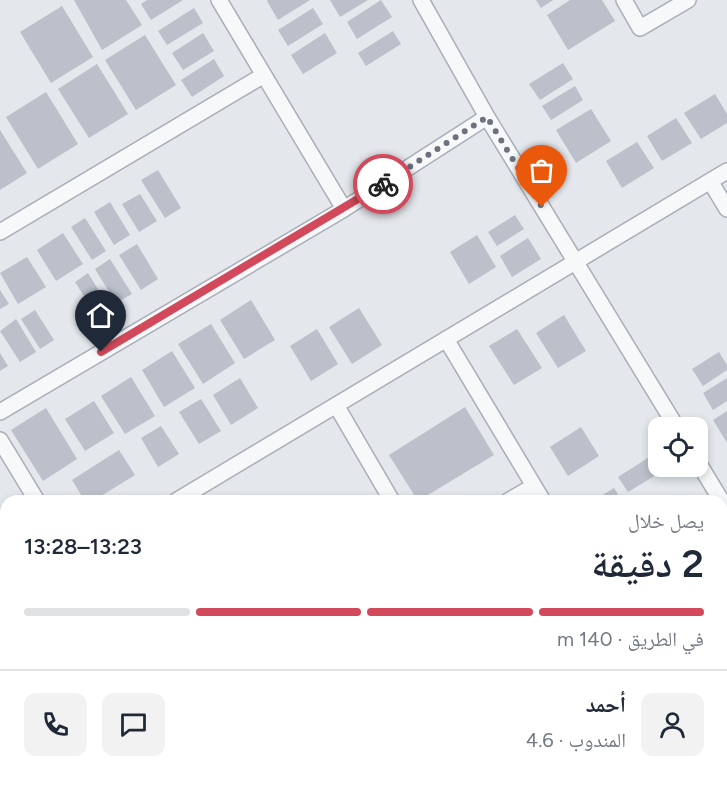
<!DOCTYPE html>
<html lang="ar">
<head>
<meta charset="utf-8">
<style>
	:root { --surface:#fff; --page:#f2f2f3; --text:#1f2937; --muted:#747a83; --line:#e0e1e3; --accent:#d1495b }
	body { margin:0; font-family:Figtree,"Noto Naskh Arabic",sans-serif; background:var(--page); color:var(--text); direction:rtl; height:100vh; display:flex; flex-direction:column; font-size:22px; white-space:nowrap }
	* { box-sizing:border-box; margin:0 }
	p { font-size:20px; color:var(--muted) }
	.icon { flex:none; width:33px; height:33px; fill:none; stroke:currentColor; stroke-width:2; stroke-linecap:round; stroke-linejoin:round }
	.map { position:relative; flex:1; overflow:hidden; direction:ltr }
	.drawer { position:absolute; left:0px; top:495px; width:728px; height:296px; display:flex; flex-direction:column; background:var(--surface); border-radius:18px 18px 0 0; box-shadow:0 3px 9px #0003; direction:rtl }
	.drawer>* { flex:none }
	.buttons { position:absolute; left:648px; top:417px; display:grid; gap:12px }
	.buttons a { display:grid; place-items:center; width:60px; height:60px; border-radius:12px; background:var(--surface); box-shadow:0 3px 9px #0003; font-size:30px }
	.pin { position:absolute; display:grid; place-items:center; width:51px; height:51px; color:#fff; margin:-62px -26px; border-radius:50% 50% 50% 0; rotate:-45deg; box-shadow:0 0 6px #0007 }
	.pin .icon { rotate:45deg }
	.courier { position:absolute; display:grid; place-items:center; width:60px; height:60px; margin:-30px; border:4px solid #d1495b; border-radius:50%; background:#fff; color:#222; box-shadow:0 2px 8px #0007 }
	.overview em { font-style:normal; font-weight:600 }
	.overview div { display:flex; flex-direction:column-reverse }
	.overview { display:flex; align-items:center; justify-content:space-between; height:102px; padding:0 24px }
	h1 { font-size:39px; font-weight:600; line-height:45px }
	.bar { display:grid; grid-template-columns:repeat(4,1fr); gap:9px 6px; align-content:center; height:72px; padding:0 24px }
	.bar i { height:8px; border-radius:4px; background:var(--line) }
	.bar .current { background:var(--accent) }
	.bar p { grid-column:span 4 }
	.line { display:flex; align-items:center; gap:15px; padding:0 24px; border-top:2px solid var(--line) }
	.line div { flex:1 }
	.round { display:grid; place-items:center; flex:none; width:63px; height:63px; border-radius:12px; background:var(--page) }
	.map>svg:first-child { display:block }
	.building { fill:#bbc0ca }
	.lines { fill:none; stroke-linecap:round; stroke-linejoin:round }
	.street-casing { stroke:#a9aeb7; stroke-width:18 }
	.secondary-casing { stroke:#a9aeb7; stroke-width:24 }
	.street { stroke:#f7f8fa; stroke-width:15 }
	.secondary { stroke:#fff; stroke-width:21 }
	.done { stroke:#6c737f; stroke-width:6; stroke-dasharray:0 10.8 }
	.route { stroke:#d1495b; stroke-width:8 }
</style>
</head>
<body>
<div class="map">
<svg width="727" height="790" viewBox="0 0 727 790">
	<rect width="100%" height="100%" fill="#e4e7ec"/>
	<path class="building" d="M74,0H126L142,25L102,50Z
		M147,0H183L151,20L141,4Z
		M310,0L278,20L267,1L268,0Z
		M330,0H368L340,17Z
		M381,0L392,17L357,39L347,22Z
		M536,0H553L541,8Z
		M570,0H602L615,21L568,50L547,15Z
		M62,6L93,57L51,83L20,32Z
		M194,8L203,23L167,45L158,31Z
		M313,8L323,24L288,46L278,30Z
		M393,31L401,44L366,66L358,53Z
		M203,33L214,51L183,70L172,53Z
		M325,33L337,53L303,74L291,55Z
		M145,35L176,85L136,110L105,60Z
		M214,59L224,76L192,97L181,80Z
		M563,63L573,79L540,100L529,84Z
		M97,64L128,114L89,138L58,89Z
		M575,86L583,100L551,120L542,106Z
		M46,92L78,144L38,169L6,117Z
		M715,94L727,114V123L701,139L684,113Z
		M591,109L611,141L576,163L556,130Z
		M676,118L692,143L662,161L647,136Z
		M0,130L27,173L0,190Z
		M637,142L654,168L622,188L606,161Z
		M158,170L181,208L165,218L141,180Z
		M140,194L157,221L139,232L122,204Z
		M110,202L130,235L114,245L94,212Z
		M515,215L524,229L497,246L488,232Z
		M85,218L106,251L92,260L71,227Z
		M63,233L83,264L56,281L37,250Z
		M477,235L496,267L469,284L450,252Z
		M528,238L541,259L512,277L500,256Z
		M137,244L158,279L141,290L119,255Z
		M27,257L46,287L18,304L0,273Z
		M110,259L132,294L116,303L95,269Z
		M88,273L107,304L94,312L75,282Z
		M0,290L9,304L0,309Z
		M251,300L275,340L244,359L220,320Z
		M359,308L382,345L352,364L329,327Z
		M35,310L54,340L40,349L21,319Z
		M564,315L586,351L558,368L536,333Z
		M16,319L36,352L20,362L0,331Z
		M211,324L235,363L203,384L178,344Z
		M317,329L338,364L311,381L290,346Z
		M517,329L542,368L514,385L489,346Z
		M172,351L195,388L164,407L142,370Z
		M719,352L727,365V370L703,386L692,369Z
		M0,353L8,366L0,371Z
		M131,377L155,416L125,434L101,396Z
		M240,378L258,408L231,425L213,395Z
		M727,378V401L713,410L703,393Z
		M201,399L221,431L199,444L179,412Z
		M94,401L114,433L85,451L65,419Z
		M465,407L494,455L418,501L389,455Z
		M46,408L77,459L43,481L11,430Z
		M727,411V443L713,420Z
		M161,426L179,454L158,467L141,438Z
		M581,427L599,456L568,476L550,447Z
		M119,450L135,475L93,501H85L72,480Z
		M651,456L661,472L628,492L618,477Z
		M614,488L622,501H593Z
		M6,731V784H35L31,790H0V741Z"/>
	<g class="lines">
		<g class="street-casing">
			<path id="street" d="M219,0L344,209
				M421,0L487,117L677,428
				M624,0L640,28L688,0
				M710,181L727,209
				M0,232L264,75
				M446,339L543,501
				M336,405L392,501
				M0,412L344,209L487,117
				M0,440L37,501
				M698,462L727,510
				M176,501L727,171
				M508,501L534,486
				M0,605L6,602
				M0,703L6,701
				M722,767L727,764
				M104,784L106,790
				M681,790L691,784"/>
		</g>
		<g class="secondary-casing">
			<path id="secondary" d="M722,546L727,542
				M722,587L727,584
				M238,790L259,784
				M358,790L372,784"/>
		</g>
		<use href="#street" class="street"/>
		<use href="#secondary" class="secondary"/>
	</g>
	<g class="lines">
		<path class="done" d="M383,184L487,117L542,207"/>
		<path class="route" d="M101,352L383,184"/>
	</g>
</svg>
<div class="buttons">
<a><svg class="icon" aria-label="locate" viewBox="0 0 24 24"><circle cx="12" cy="12" r="6"/><path d="M12 2v4M12 18v4M2 12h4M18 12h4"/></svg></a>
</div>
<div class="pin" style="left:542px;top:207px;background:#ea580c"><svg class="icon" aria-label="bag" viewBox="0 0 24 24"><path d="M5 8h14l-1 12H6zM9 8a3 3 0 0 1 6 0"/></svg></div>
<div class="pin" style="left:101px;top:352px;background:#1f2937"><svg class="icon" aria-label="home" viewBox="0 0 24 24"><path d="M3 11l9-7 9 7M6 9v11h12V9"/></svg></div>
<div class="courier" style="left:383px;top:184px"><svg class="icon" aria-label="bike" viewBox="0 0 24 24"><circle cx="6" cy="16" r="4"/><circle cx="18" cy="16" r="4"/><path d="M6 16l4-8h5l3 8M10 8l3 8H6M13 5h3"/></svg></div>
<section class="drawer">
<div class="overview"><div><h1>2 دقيقة</h1><p>يصل خلال</p></div><em>13:23–13:28</em></div>
<div class="bar"><i class="current"></i><i class="current"></i><i class="current"></i><i></i><p>في الطريق · 140 m</p></div>
<div class="line" style="height:108px"><a class="round"><svg class="icon" aria-label="person" viewBox="0 0 24 24"><circle cx="12" cy="8" r="4"/><path d="M4 21q1-7 8-7t8 7"/></svg></a><div><b>أحمد</b><p>المندوب · 4.6</p></div><a class="round"><svg class="icon" aria-label="chat" viewBox="0 0 24 24"><path d="M4 5h16v11H9l-5 4z"/></svg></a><a class="round"><svg class="icon" aria-label="phone" viewBox="0 0 24 24"><path d="M5 4h4l2 5-3 2q2 4 5 5l2-3 5 2v4C11 20 4 13 5 4z"/></svg></a></div>
</section>
</div>
</body>
</html>
